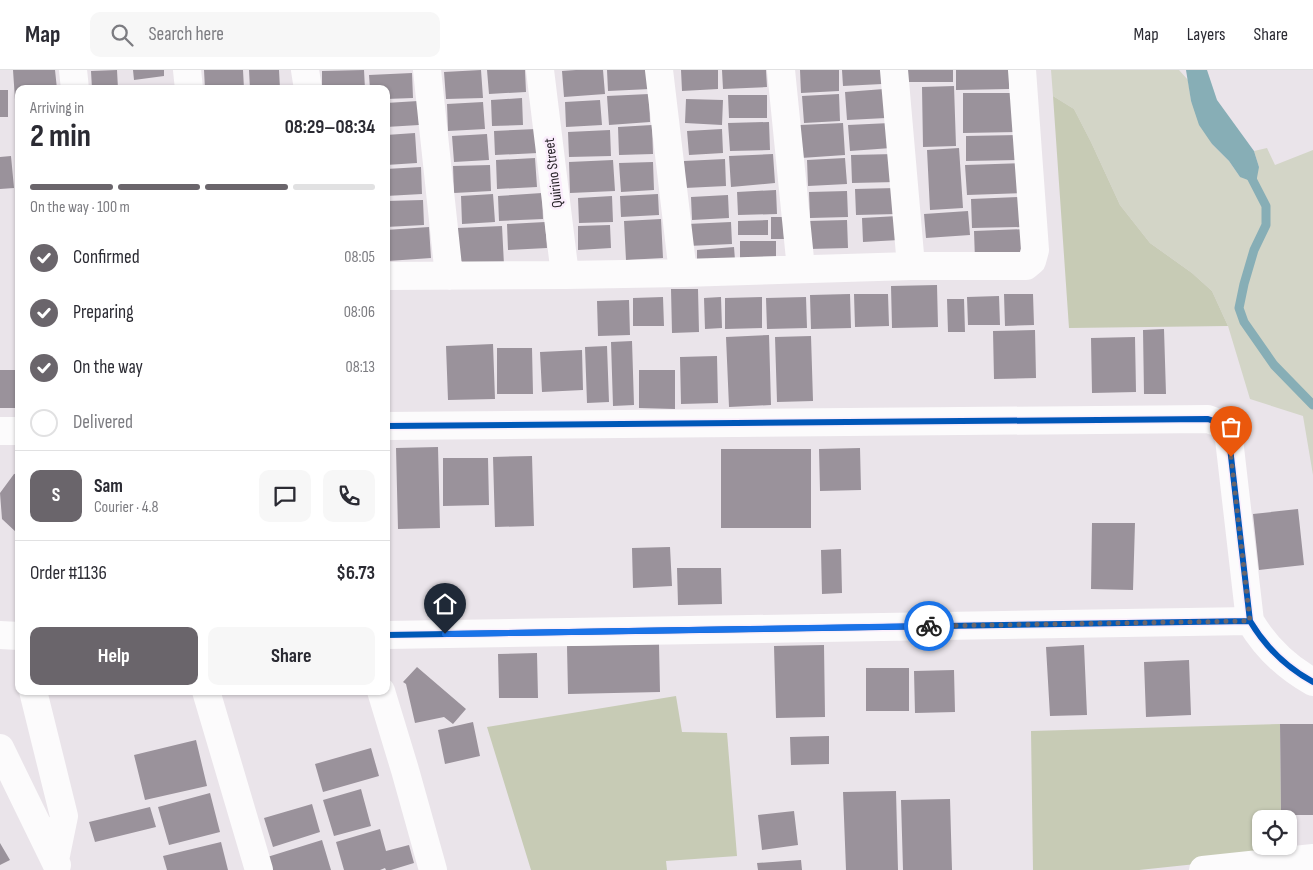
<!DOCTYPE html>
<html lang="en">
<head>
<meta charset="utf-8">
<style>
	:root { --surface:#fff; --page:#f7f7f7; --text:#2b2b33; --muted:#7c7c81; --line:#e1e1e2; --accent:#6a656b }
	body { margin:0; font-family:"Sofia Sans Condensed",sans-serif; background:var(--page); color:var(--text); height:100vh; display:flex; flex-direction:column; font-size:19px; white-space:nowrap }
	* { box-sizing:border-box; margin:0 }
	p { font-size:16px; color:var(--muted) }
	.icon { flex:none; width:28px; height:28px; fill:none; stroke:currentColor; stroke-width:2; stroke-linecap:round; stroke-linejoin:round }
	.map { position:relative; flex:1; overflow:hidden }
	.side { position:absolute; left:15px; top:15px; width:375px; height:610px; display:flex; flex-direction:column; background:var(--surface); border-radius:10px; box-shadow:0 1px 4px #0004 }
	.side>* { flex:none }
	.controls { position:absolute; left:1252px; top:740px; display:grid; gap:10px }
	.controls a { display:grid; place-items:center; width:45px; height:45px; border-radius:10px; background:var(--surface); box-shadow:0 1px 4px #0004; font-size:25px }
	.pin { position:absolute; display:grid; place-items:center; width:42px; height:42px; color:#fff; margin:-51px -21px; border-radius:50% 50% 50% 0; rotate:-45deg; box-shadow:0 0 5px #0007 }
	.pin .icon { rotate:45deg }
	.courier { position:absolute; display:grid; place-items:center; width:50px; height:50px; margin:-25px; border:4px solid #1a73e8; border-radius:50%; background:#fff; color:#222; box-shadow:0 1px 6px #0007 }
	.overview em { font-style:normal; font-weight:700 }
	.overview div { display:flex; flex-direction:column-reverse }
	.overview { display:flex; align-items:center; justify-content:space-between; height:85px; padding:0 15px }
	h1 { font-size:32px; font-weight:700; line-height:38px }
	.bar { display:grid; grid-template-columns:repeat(4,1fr); gap:8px 5px; align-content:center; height:60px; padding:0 15px }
	.bar i { height:6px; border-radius:4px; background:var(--line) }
	.bar .current { background:var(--accent) }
	.bar p { grid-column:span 4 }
	.line { display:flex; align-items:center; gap:12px; padding:0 15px; border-top:1px solid var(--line) }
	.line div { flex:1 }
	.round { display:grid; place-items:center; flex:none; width:52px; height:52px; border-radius:10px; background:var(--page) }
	ol { padding:0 15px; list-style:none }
	li { display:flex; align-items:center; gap:15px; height:55px }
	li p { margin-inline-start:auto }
	li .icon { padding:5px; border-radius:50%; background:var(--accent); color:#fff; stroke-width:4 }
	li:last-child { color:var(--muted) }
	li i { width:28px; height:28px; border:2px solid var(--line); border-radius:50% }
	.primary-button { display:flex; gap:10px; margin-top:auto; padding:10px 15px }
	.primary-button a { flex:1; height:58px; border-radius:10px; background:var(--accent); color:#fff; font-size:20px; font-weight:700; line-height:58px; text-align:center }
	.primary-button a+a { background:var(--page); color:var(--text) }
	header { display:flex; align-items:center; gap:30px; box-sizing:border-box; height:70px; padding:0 25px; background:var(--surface); border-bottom:1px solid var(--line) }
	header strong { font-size:24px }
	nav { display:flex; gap:28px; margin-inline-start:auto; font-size:18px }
	.search { width:350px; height:45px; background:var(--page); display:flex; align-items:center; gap:12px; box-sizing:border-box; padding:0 18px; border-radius:10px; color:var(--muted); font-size:19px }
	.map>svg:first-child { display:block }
	.green { fill:#d3d5c7 }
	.forest { fill:#c7cbb5 }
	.water { fill:#87aeb6 }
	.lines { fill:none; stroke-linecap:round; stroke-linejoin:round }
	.stream { stroke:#87aeb6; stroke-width:9 }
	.building { fill:#9a929b }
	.minor { stroke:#fcfbfc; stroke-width:28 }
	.cycleway-casing { stroke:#faedfc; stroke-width:9 }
	.cycleway { stroke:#0057b8; stroke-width:6 }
	.done { stroke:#6a656b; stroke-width:5; stroke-dasharray:0 9 }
	.route { stroke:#1a73e8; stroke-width:6 }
	.labels { text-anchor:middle; stroke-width:5; stroke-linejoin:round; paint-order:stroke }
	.street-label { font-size:15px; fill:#252026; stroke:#faedfc }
</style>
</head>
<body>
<header>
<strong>Map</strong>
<div class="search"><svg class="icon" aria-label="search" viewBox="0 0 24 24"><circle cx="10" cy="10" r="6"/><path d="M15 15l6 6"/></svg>Search here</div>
<nav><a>Map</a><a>Layers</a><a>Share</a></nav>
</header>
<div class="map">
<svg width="1313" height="800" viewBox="0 0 1313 800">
	<rect width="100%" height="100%" fill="#eae4ea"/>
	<path class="green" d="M1051,0H1179L1188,10L1191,31L1212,74L1229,91L1240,107L1259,97L1254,81L1267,78L1275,95L1313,80V405L1303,346L1250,329L1228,256L1212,221L1192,203L1150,173L1120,135L1091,72L1074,39L1053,26Z"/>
	<path class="forest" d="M1053,26L1074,39L1091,72L1120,135L1150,173L1192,203L1212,221L1228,256L1069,258Z
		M676,626L682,662L727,663L737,786L666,791L667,800H531L487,657Z
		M1280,654L1281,749H1261V776H1281V785L1139,800H1033L1031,661Z"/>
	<path class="water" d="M1186,0H1207L1217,30L1254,81L1259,97L1256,113L1240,107L1229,91L1212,74L1199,55L1191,31Z"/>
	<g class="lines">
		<path class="stream" d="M1250,105L1266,136V155L1254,180L1244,214L1239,238L1244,252L1274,295L1313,335"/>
	</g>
	<path class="building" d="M13,0H55L57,19H19V59H17Z
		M117,0L118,19H92L91,1Z
		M133,0H164V6L134,10Z
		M204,0H243L244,19H205Z
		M249,0H279L280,19H250Z
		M364,0L365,19H322V1Z
		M481,0L483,28L446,29L444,2Z
		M487,0H525L526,22L489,24Z
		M576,0H603L605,24L564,27L562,1Z
		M607,0H649L650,19L608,21Z
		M681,0H718V19L682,21Z
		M722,0H766L767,17L723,19Z
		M800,0H839V21L801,23Z
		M842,0H881L882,14L843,16Z
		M907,0H953V12H907Z
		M956,0H1009V19L956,20Z
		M412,3L413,28L386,29V19H370L369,5Z
		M954,16L956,76L923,77L922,17Z
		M884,19L886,48L847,50L845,22Z
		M0,20H8V47H0Z
		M963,23H1016L1017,62L963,63Z
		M649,24L650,52L609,55L607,26Z
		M839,24L840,51L804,53L802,26Z
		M728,25H767V48H729Z
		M522,28L523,55L492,56L491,30Z
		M686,29L723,30L722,55L685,53Z
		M600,30L602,55L566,57L565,32Z
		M418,31L419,55L386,57V33Z
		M483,32L485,59L448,61L447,34Z
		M769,52L770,80L730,81L728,53Z
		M843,53L845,85L801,88L800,55Z
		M890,53L891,78L850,81L848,55Z
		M652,55L653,84L619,85L618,57Z
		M536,59L538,83L495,85L494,61Z
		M722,59L723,83L689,85L687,61Z
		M610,60L611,86L569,87L568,62Z
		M415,63L417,93L386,95V65Z
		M487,64L489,90L454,92L452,66Z
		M1021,65V90L966,91V66Z
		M959,78L963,138L930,140L927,80Z
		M773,84L775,113L731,117L729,86Z
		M895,84L896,112L852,113L851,85Z
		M11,86L14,118L0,119V87Z
		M535,88L537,117L497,119L496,90Z
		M845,88L847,114L808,116L807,90Z
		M725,89L726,116L685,118L684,91Z
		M613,90L615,121L570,123L569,92Z
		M653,92L654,120L621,122L619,93Z
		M1022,93L1023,123L967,125L965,95Z
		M490,95L491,121L454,123L453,96Z
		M421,97L422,124L386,126V99Z
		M896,118L897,144L856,145L855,119Z
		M776,120L777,144L738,145L737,122Z
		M847,121L848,147L810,148L809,122Z
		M542,123L543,149L499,151L498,126Z
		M493,124L495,152L462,154L461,126Z
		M658,124L659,145L621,147L620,126Z
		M728,125L729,148L692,150L691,127Z
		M612,126L613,152L579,153L578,128Z
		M1021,127L1023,157L972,158L971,129Z
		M423,130L424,155L386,157V131Z
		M968,141L970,165L926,168L924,144Z
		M898,146L899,170L863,172L862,148Z
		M771,147H783L784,169H771Z
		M661,149L663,188L626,190L624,151Z
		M768,150V165H738V151Z
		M847,150L848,178L809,179L808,151Z
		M545,152L547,178L508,180L507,154Z
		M731,152L732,174L688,176L687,154Z
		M610,155L611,178L578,180V156Z
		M502,156L504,195L459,197L457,158Z
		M429,157L431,188L388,191L386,160Z
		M1027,159L1028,188L975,190L974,161Z
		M740,171H776V192H740Z
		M734,177L735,190L697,193V180Z
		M937,215L938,257L892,258L891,216Z
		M671,219H698L699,262L672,263Z
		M850,224L851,258L811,259L810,225Z
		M854,224H888L889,256L855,257Z
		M1004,224H1033L1034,255L1005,256Z
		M999,226L1000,255H968L967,227Z
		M663,227L664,256H633V228Z
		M721,227L722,258L705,259L704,228Z
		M762,227V258L725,259V228Z
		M806,227L807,258L767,259L766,228Z
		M947,229H964L965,262H948Z
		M629,230L630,265L598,266L597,231Z
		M1164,259L1166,324H1144L1143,260Z
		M1035,260L1036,308L994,309L993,261Z
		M769,265L771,335L729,337L726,267Z
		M811,266L813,331L777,332L775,267Z
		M1135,267L1136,322L1092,323L1091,268Z
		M632,271L634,335L613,336L611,272Z
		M493,274L495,329L448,330L446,276Z
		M607,276L609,332L587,333L585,277Z
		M497,278H532L533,324H497Z
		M582,280L583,320L542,322L540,282Z
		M717,286L718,333L681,334L680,287Z
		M0,300H19V338H0Z
		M639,300H675V339L639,338Z
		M438,377L440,458L398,459L396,378Z
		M860,378L861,420L820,421L819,379Z
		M721,379H811V458H721Z
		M532,386L534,456L495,457L493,387Z
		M443,388H488L489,435L443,436Z
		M19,403V463H17L2,449L0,423L14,404Z
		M1298,439L1304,495L1259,500L1253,444Z
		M1092,453H1135L1133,520L1091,519Z
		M670,477L672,516L633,518L632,478Z
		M841,479L842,523L822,524L821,480Z
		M677,498H721L722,534L678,535Z
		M659,574L660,622L568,624L567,576Z
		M824,575L825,647L776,648L774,576Z
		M1084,575L1087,645L1050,646L1046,577Z
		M537,583L538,628H499L498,584Z
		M1189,590L1191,645L1146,647L1144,592Z
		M417,597L466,639L453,654L444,647L415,653L406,614L403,612Z
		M866,598H909V641H866Z
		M954,600L955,642L915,643L914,601Z
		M473,652L480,686L445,694L438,660Z
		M1280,654H1313V745H1281Z
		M829,666V694L791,695L790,667Z
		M196,670L207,716L145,730L134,685Z
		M371,678L379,706L323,722L315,694Z
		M361,719L371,756L334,766L323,730Z
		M896,721L898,800H846L843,722Z
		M210,723L220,762L169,775L158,737Z
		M950,729L952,800H903L901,730Z
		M312,734L320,762L273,777L264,748Z
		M150,737L156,757L95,772L89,752Z
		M794,741L798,775L762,780L758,745Z
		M380,759L386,781L409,775L414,793L391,800H386L385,798L380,800H344L336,772Z
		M322,770L331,800H268L264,788Z
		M221,772L228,800H167L163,786Z
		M0,773L10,790L0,795Z
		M801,790L802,800H758L757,793Z"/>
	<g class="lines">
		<path class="minor" d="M73,0L75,19
			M187,0L189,19
			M305,0L308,19
			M427,0L449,206
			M540,0L565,205
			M659,0L683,203
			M781,0L801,199
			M894,0L911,196
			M386,206L565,205L683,203L911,196H1026L1032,191L1035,180L1022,0
			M386,356L1208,349L1224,355L1229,369L1250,551C1266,578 1286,597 1313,612
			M0,361H19
			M0,565L19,566
			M386,565L1250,551
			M33,621L64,746L55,790
			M206,621L259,800
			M381,621L405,700L433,800
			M0,678L57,795
			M1203,800L1313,788"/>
		<g class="cycleway-casing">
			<path id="cycleway" d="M386,356L1208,349L1224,355L1229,369L1250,551C1266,578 1286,597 1313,612
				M386,565L1250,551"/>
		</g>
		<use href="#cycleway" class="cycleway"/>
	</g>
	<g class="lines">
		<path class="done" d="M929,556L1250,551L1231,387"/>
		<path class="route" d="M445,564L929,556"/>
	</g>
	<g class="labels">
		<g class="street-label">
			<text transform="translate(553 103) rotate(-97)" y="5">Quirino Street</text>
		</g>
	</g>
</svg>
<div class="controls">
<a><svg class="icon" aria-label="locate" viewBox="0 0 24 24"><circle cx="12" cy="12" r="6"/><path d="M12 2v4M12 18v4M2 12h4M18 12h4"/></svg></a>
</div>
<div class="pin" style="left:1231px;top:387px;background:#ea580c"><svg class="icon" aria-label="bag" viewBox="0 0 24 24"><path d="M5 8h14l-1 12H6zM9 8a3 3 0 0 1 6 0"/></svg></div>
<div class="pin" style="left:445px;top:564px;background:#1f2937"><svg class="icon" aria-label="home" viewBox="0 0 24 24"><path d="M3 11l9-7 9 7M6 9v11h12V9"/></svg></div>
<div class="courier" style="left:929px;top:556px"><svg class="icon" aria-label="bike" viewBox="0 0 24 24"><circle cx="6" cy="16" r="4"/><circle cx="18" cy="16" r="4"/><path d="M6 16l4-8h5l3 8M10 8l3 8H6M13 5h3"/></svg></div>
<section class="side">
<div class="overview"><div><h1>2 min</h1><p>Arriving in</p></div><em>08:29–08:34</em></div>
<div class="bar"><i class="current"></i><i class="current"></i><i class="current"></i><i></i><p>On the way · 100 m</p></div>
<ol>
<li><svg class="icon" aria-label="check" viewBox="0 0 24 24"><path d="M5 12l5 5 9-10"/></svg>Confirmed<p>08:05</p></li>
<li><svg class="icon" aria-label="check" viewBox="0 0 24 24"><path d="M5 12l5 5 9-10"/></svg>Preparing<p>08:06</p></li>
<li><svg class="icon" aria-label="check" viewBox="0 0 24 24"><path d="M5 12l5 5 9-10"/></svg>On the way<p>08:13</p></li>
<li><i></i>Delivered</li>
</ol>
<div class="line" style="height:90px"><b class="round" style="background:var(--accent);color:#fff">S</b><div><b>Sam</b><p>Courier · 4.8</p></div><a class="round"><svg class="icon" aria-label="chat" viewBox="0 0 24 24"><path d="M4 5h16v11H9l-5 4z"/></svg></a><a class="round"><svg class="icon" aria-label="phone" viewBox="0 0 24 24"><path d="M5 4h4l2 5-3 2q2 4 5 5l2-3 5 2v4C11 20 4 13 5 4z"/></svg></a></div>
<div class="line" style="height:65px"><div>Order #1136</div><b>$6.73</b></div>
<div class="primary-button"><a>Help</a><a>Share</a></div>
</section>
</div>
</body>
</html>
